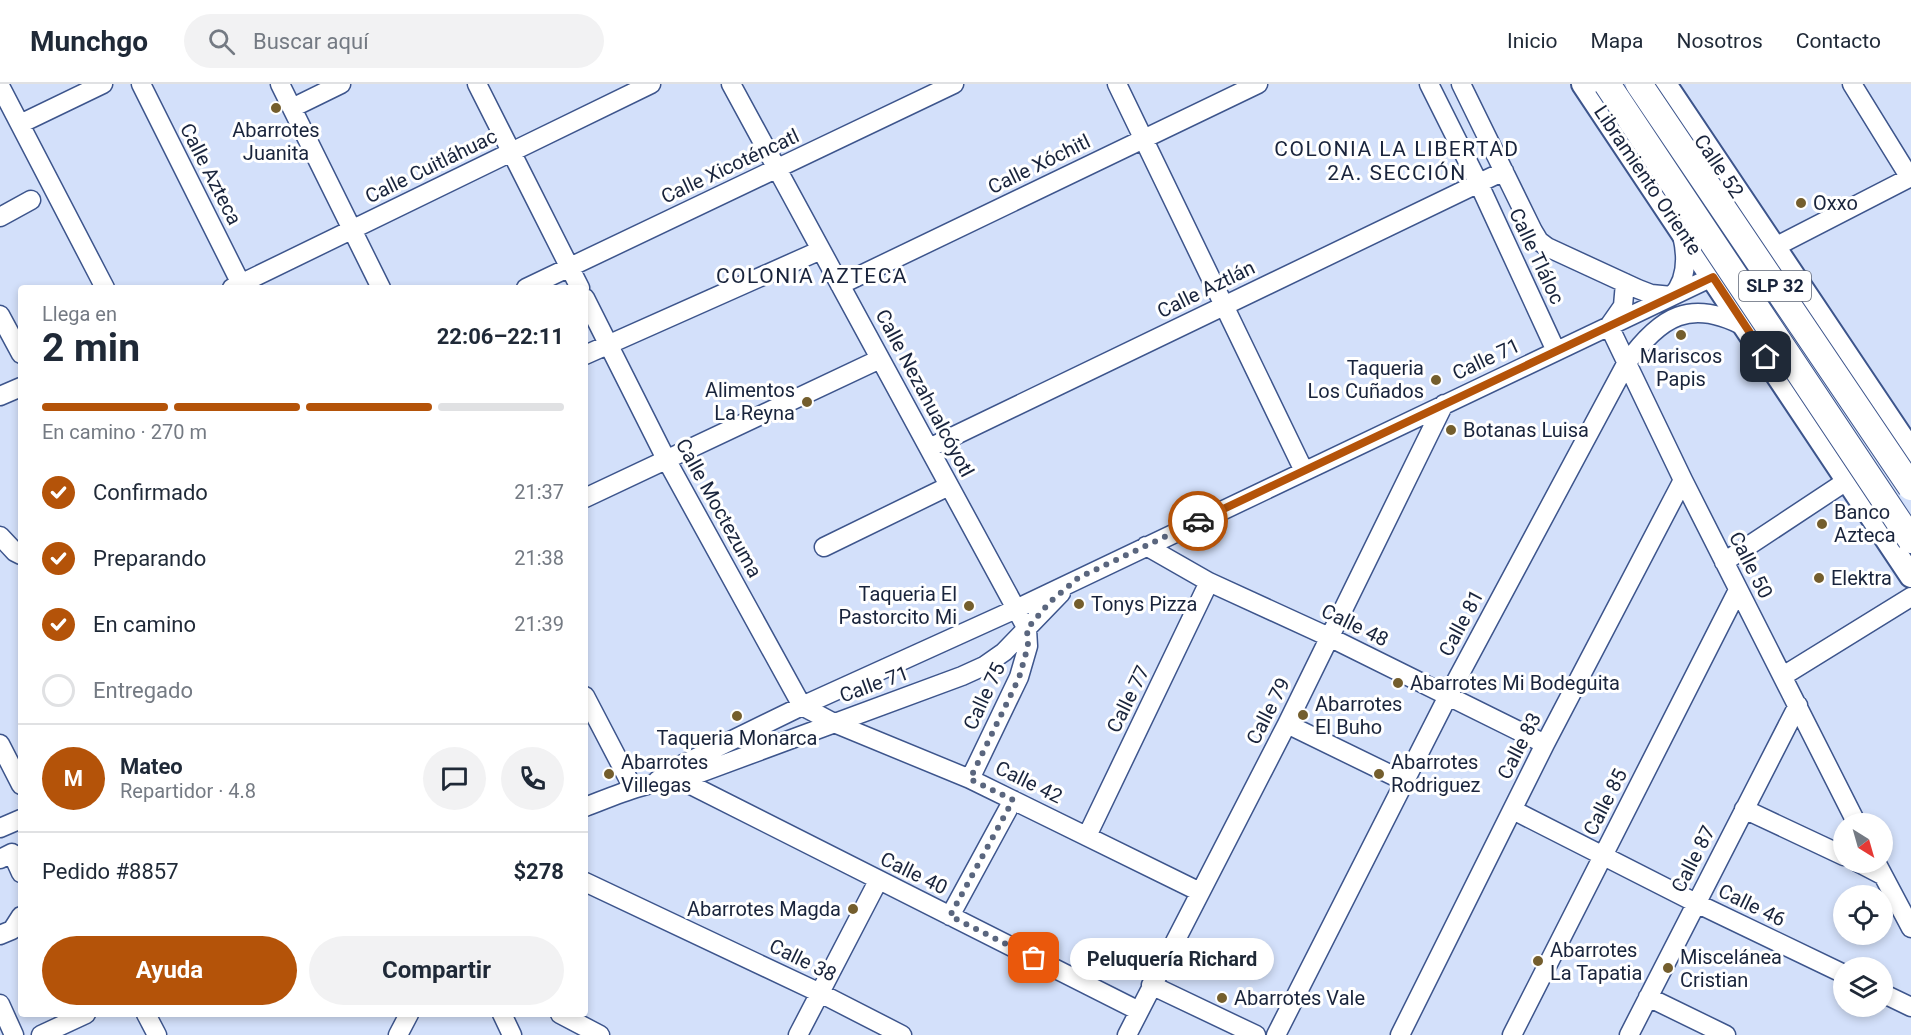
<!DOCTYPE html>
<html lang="es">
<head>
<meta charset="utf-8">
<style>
	:root { --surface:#fff; --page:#f2f2f3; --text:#1f2937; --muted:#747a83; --line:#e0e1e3; --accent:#b45309 }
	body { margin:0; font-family:Roboto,sans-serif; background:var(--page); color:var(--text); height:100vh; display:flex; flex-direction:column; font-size:22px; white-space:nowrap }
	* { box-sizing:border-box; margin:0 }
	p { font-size:20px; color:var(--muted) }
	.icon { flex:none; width:33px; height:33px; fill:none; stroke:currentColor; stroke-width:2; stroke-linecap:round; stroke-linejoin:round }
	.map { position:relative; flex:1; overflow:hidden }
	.details { position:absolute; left:18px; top:201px; width:570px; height:732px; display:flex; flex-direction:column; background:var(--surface); border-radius:6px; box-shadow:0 3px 9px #0003 }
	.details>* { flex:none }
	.needle { width:39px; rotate:143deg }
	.tools { position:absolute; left:1833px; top:729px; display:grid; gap:12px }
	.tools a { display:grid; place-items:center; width:60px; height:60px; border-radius:50%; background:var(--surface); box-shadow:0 3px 9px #0003; font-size:30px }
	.pin { position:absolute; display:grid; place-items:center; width:51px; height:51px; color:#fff; margin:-26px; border-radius:12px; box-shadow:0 3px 9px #0006 }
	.courier { position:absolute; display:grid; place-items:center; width:60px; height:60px; margin:-30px; border:4px solid #b45309; border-radius:50%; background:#fff; color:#222; box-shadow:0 2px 8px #0007 }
	.bubble { position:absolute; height:42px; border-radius:21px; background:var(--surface); box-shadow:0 3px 9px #0003; font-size:20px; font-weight:700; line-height:42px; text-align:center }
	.head em { font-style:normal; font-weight:700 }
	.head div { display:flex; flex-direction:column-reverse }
	.head { display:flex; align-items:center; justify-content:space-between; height:102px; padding:0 24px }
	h1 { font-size:39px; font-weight:700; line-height:45px }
	.bar { display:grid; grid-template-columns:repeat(4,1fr); gap:9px 6px; align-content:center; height:72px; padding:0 24px }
	.bar i { height:8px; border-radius:4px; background:var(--line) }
	.bar .selected { background:var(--accent) }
	.bar p { grid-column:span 4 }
	.line { display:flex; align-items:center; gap:15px; padding:0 24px; border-top:2px solid var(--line) }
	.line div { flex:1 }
	.round { display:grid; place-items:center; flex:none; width:63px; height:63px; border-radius:32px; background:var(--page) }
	ol { padding:0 24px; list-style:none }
	li { display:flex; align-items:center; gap:18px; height:66px }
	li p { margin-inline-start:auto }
	li .icon { padding:6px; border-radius:50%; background:var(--accent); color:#fff; stroke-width:4 }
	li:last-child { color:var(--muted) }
	li i { width:33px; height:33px; border:3px solid var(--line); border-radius:50% }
	.button { display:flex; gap:12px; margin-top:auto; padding:12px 24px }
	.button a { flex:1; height:69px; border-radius:36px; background:var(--accent); color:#fff; font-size:24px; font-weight:700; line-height:69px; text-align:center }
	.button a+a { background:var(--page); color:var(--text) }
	header { display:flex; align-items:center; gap:36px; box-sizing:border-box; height:84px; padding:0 30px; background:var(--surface); border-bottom:2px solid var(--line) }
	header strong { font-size:28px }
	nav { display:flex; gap:33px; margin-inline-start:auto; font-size:21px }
	.search { width:420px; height:54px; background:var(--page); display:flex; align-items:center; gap:15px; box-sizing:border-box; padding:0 21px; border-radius:33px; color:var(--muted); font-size:22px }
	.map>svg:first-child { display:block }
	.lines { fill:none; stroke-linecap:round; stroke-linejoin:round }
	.minor-casing { stroke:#3d558c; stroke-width:21 }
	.major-casing { stroke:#3d558c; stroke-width:26 }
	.minor { stroke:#fff; stroke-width:18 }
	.major { stroke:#fff; stroke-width:22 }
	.highway-bridge-casing { stroke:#3d558c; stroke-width:28; stroke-linecap:butt }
	.highway-bridge { stroke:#fff; stroke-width:26 }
	.done { stroke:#5a667e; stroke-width:6; stroke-dasharray:0 10.8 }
	.route { stroke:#b45309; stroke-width:8 }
	.poi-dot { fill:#745e2d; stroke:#fff; stroke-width:2 }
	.labels { text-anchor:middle; stroke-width:6; stroke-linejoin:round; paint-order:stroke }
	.shield { fill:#fff; stroke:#5e6676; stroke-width:1.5 }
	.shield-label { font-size:18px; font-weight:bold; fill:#19243c }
	.poi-label { font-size:20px; fill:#19243c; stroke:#fff; text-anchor:start }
	.street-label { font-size:20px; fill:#19243c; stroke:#fff }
	.neighbourhood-label { font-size:21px; letter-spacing:1.5px; fill:#19243c; stroke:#fff }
</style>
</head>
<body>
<header>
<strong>Munchgo</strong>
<div class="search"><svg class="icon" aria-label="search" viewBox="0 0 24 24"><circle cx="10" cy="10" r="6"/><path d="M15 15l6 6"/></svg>Buscar aquí</div>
<nav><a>Inicio</a><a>Mapa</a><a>Nosotros</a><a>Contacto</a></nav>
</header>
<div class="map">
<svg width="1911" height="951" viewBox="0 0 1911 951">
	<rect width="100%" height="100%" fill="#d3e0fa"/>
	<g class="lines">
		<g class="minor-casing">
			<path id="minor" d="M141,0L243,204
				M280,0L381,204
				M477,0L580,204
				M731,0L1027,545L1028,562L1019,593L970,695
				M1117,0L1304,387
				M1429,0L1478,98L1556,267
				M1461,0L1533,147L1539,157L1547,163L1638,205L1651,210L1672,212C1687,196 1687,172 1682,151
				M1852,0L1910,94
				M0,2L105,204
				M292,24L341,0
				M20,40L103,0
				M0,133L31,116
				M1625,199L1623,222L1609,242L1683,396L1857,740
				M840,201L1258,0
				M232,204L651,0
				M526,204L954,0
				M585,214L666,375L802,622L834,639L970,695L1200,808
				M0,231L21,270
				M585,271L821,166
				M0,312L21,303
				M929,364L1504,87
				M585,414L880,275
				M0,452L15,468L21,471
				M1146,462L1209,498L1329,553L1545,660
				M824,463L949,402
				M1724,478L1848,396
				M1783,592L1911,513
				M585,612L633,704
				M1287,640L1406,698
				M0,660L21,701
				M678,691L681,696L1139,927
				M657,697L673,685L802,622L1016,525L1773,164L1911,93
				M585,723C619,710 644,698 681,696L962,592L984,582L1004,568L1061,509
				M1744,725L1844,772
				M1513,726L1696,819L1844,890
				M0,744L21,735
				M1087,752L1209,498
				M0,775L12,769L21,789
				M1857,778L1882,791
				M1876,778L1911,844
				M585,798L820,909L902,951
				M950,832L1013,716
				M0,851L12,846L21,832
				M1151,901L1256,951
				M1882,909L1911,923
				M1648,913L1726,951
				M0,920L14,951
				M146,930L157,951
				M502,930L512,951
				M560,930L600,951
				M41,951L86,930
				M398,951L409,930
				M798,951L878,797
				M1127,951L1287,640L1444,320
				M1276,951L1448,612L1626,280C1660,232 1691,213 1747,244
				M1400,951L1545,660L1683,396
				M1512,951L1738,506
				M1629,951L1798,621"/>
		</g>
		<g class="major-casing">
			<path id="major" d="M1583,0L1911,492
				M1665,0L1911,367"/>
		</g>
		<use href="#minor" class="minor"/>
		<use href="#major" class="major"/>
		<g class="highway-bridge-casing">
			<path id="highway-bridge" d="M1607,0L1911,456
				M1639,0L1911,403"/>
		</g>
		<use href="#highway-bridge" class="highway-bridge"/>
	</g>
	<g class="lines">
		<path class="done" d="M1034,874L950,832L1013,716L970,695L1019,594L1028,562L1027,545L1050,518L1078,494L1198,437"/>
		<path class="route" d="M1198,437L1713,193L1766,273"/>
	</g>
	<g class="poi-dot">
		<circle cx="276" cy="24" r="6"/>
		<circle cx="1801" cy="119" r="6"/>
		<circle cx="1681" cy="251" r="6"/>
		<circle cx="1436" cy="296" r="6"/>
		<circle cx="807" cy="318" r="6"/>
		<circle cx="1451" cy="346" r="6"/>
		<circle cx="1822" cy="440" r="6"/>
		<circle cx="1819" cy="494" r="6"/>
		<circle cx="1079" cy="520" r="6"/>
		<circle cx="969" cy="522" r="6"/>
		<circle cx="1398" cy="599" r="6"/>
		<circle cx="1303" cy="631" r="6"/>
		<circle cx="737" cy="632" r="6"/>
		<circle cx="609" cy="690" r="6"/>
		<circle cx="1379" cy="690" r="6"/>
		<circle cx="853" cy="825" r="6"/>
		<circle cx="1538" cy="877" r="6"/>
		<circle cx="1668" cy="884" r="6"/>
		<circle cx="1222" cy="914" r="6"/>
	</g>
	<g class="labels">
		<rect class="shield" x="1739" y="187" width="72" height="30" rx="4.5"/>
		<g class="shield-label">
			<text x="1775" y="208">SLP 32</text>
		</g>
		<g class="poi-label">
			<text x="276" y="53" text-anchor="middle">Abarrotes<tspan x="276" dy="23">Juanita</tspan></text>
			<text x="1813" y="126">Oxxo</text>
			<text x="1681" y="279" text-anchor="middle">Mariscos<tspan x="1681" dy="23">Papis</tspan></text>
			<text x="1424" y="291" text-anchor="end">Taqueria<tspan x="1424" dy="23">Los Cuñados</tspan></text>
			<text x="795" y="313" text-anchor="end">Alimentos<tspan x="795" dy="23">La Reyna</tspan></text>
			<text x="1463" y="353">Botanas Luisa</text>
			<text x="1834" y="435">Banco<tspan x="1834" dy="23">Azteca</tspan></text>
			<text x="1831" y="501">Elektra</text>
			<text x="957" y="517" text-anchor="end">Taqueria El<tspan x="957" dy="23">Pastorcito Mi</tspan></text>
			<text x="1091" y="527">Tonys Pizza</text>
			<text x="1410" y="606">Abarrotes Mi Bodeguita</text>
			<text x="1315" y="627">Abarrotes<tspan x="1315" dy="23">El Buho</tspan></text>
			<text x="737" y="661" text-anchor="middle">Taqueria Monarca</text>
			<text x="621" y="685">Abarrotes<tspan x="621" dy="23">Villegas</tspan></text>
			<text x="1391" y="685">Abarrotes<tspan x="1391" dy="23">Rodriguez</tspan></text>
			<text x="841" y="832" text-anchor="end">Abarrotes Magda</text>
			<text x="1550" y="873">Abarrotes<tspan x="1550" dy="23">La Tapatia</tspan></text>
			<text x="1680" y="880">Miscelánea<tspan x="1680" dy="23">Cristian</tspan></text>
			<text x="1234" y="921">Abarrotes Vale</text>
		</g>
		<g class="street-label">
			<text transform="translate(1039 80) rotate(-26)" y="7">Calle Xóchitl</text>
			<text transform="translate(431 82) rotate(-26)" y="7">Calle Cuitláhuac</text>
			<text transform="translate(730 82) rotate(-25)" y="7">Calle Xicoténcatl</text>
			<text transform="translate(1719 82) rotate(56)" y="7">Calle 52</text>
			<text transform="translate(211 90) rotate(63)" y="7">Calle Azteca</text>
			<text transform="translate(1648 96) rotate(56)" y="7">Libramiento Oriente</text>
			<text transform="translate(1537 172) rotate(65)" y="7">Calle Tláloc</text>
			<text transform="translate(1206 205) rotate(-26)" y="7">Calle Aztlán</text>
			<text transform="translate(1486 275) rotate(-25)" y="7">Calle 71</text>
			<text transform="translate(925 309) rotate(62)" y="7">Calle Nezahualcóyotl</text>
			<text transform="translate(719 424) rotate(61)" y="7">Calle Moctezuma</text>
			<text transform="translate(1751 481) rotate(63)" y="7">Calle 50</text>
			<text transform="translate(1461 539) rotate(-62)" y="7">Calle 81</text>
			<text transform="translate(1355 541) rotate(26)" y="7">Calle 48</text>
			<text transform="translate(874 600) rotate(-20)" y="7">Calle 71</text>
			<text transform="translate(984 612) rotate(-65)" y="7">Calle 75</text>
			<text transform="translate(1128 615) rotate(-64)" y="7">Calle 77</text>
			<text transform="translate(1268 627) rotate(-63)" y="7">Calle 79</text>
			<text transform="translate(1519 662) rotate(-63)" y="7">Calle 83</text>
			<text transform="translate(1029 698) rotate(26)" y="7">Calle 42</text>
			<text transform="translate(1605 718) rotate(-63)" y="7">Calle 85</text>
			<text transform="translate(1693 775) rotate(-63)" y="7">Calle 87</text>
			<text transform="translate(914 789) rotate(26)" y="7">Calle 40</text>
			<text transform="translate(1752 821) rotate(26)" y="7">Calle 46</text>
			<text transform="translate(803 876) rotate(26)" y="7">Calle 38</text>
		</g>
		<g class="neighbourhood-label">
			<text x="1397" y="72">COLONIA LA LIBERTAD<tspan x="1397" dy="24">2A. SECCIÓN</tspan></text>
			<text x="812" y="199">COLONIA AZTECA</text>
		</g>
	</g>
</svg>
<div class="tools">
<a><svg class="needle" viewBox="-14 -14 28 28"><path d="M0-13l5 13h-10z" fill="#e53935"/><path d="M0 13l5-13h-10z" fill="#747a83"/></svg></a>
<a><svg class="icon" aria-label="locate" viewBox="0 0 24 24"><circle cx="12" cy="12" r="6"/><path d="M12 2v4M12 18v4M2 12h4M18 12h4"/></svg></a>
<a><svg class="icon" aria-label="layers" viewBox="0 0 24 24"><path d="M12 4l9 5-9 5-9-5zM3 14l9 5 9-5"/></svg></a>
</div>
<div class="pin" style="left:1034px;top:874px;background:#ea580c"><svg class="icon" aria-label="bag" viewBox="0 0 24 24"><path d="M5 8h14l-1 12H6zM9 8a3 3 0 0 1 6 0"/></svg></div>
<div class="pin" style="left:1766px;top:273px;background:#1f2937"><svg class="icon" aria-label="home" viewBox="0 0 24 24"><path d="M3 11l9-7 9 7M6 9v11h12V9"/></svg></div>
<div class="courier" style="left:1198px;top:437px"><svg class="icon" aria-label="car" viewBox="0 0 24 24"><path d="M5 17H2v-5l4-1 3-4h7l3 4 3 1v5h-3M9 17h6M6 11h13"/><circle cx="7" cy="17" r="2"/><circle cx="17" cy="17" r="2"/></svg></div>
<div class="bubble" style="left:1070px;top:854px;width:204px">Peluquería Richard</div>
<section class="details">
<div class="head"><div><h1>2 min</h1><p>Llega en</p></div><em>22:06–22:11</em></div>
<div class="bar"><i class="selected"></i><i class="selected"></i><i class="selected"></i><i></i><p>En camino · 270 m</p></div>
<ol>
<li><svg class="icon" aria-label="check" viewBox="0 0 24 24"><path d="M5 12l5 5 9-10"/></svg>Confirmado<p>21:37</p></li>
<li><svg class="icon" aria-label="check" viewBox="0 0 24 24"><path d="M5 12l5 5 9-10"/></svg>Preparando<p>21:38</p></li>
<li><svg class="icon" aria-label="check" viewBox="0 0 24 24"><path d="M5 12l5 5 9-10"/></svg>En camino<p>21:39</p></li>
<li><i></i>Entregado</li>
</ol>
<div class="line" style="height:108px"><b class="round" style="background:var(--accent);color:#fff">M</b><div><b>Mateo</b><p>Repartidor · 4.8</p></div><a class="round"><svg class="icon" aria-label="chat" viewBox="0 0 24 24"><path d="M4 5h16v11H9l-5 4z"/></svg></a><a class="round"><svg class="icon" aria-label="phone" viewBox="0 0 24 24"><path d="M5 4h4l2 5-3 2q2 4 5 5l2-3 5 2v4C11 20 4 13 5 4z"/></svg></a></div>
<div class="line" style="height:78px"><div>Pedido #8857</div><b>$278</b></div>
<div class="button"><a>Ayuda</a><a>Compartir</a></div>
</section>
</div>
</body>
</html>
